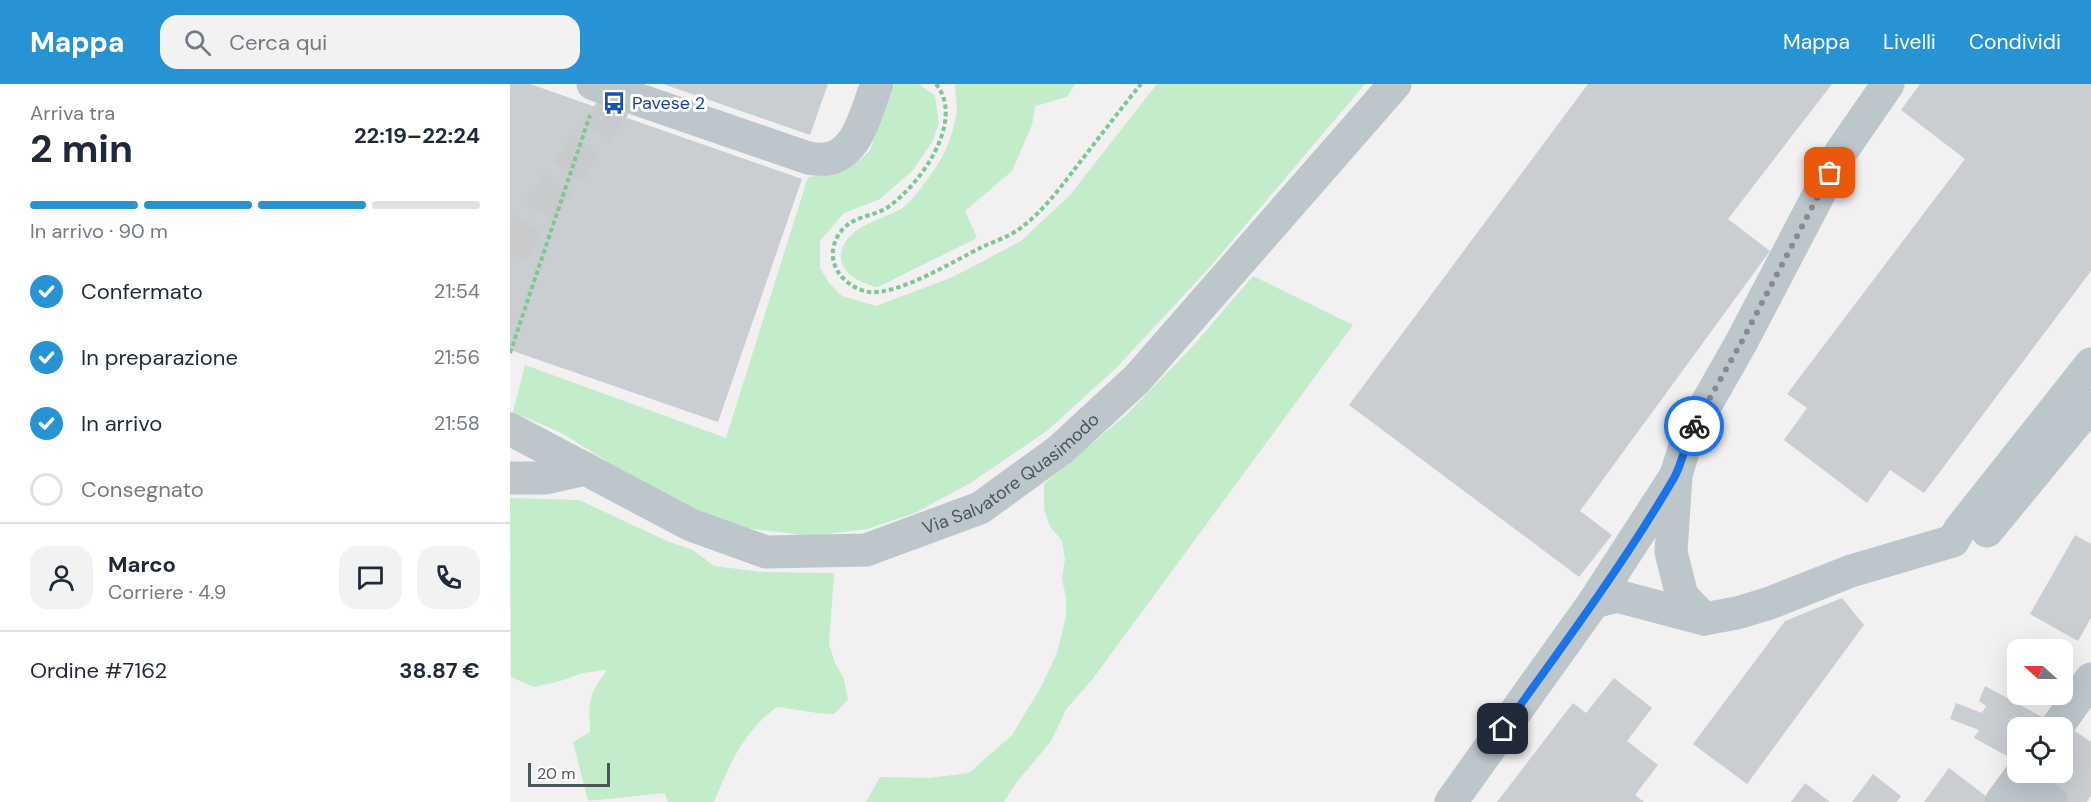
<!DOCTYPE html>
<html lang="it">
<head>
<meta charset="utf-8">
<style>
	:root { --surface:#fff; --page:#f2f2f3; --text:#1f2937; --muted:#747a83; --line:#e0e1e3; --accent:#2893d3 }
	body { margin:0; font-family:"DM Sans",sans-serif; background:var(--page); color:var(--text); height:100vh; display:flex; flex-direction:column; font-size:22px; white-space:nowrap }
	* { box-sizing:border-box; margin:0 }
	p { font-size:20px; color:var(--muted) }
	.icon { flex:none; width:33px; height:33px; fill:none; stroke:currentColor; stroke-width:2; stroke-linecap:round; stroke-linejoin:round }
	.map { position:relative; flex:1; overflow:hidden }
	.drawer { display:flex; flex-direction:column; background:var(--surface); width:510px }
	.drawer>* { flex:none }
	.needle { width:39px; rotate:291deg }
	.tools { position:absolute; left:1497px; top:555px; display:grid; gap:12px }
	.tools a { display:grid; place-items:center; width:66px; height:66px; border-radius:12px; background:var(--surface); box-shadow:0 6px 24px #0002; font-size:30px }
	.scale { position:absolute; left:18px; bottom:15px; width:82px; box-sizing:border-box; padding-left:6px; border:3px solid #49565c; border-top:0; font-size:16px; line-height:21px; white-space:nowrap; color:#49565c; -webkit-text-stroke:4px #fff; paint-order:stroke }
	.pin { position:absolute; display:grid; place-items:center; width:51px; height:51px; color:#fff; margin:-26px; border-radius:12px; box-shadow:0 3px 9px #0006 }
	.courier { position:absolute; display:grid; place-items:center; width:60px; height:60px; margin:-30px; border:4px solid #1a73e8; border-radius:50%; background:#fff; color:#222; box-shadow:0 2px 8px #0007 }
	.headline em { font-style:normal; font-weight:700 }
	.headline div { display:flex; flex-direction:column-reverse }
	.headline { display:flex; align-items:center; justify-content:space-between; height:102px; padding:0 30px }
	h1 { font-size:39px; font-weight:700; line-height:45px }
	.bar { display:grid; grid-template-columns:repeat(4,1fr); gap:9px 6px; align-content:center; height:72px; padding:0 30px }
	.bar i { height:8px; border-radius:4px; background:var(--line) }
	.bar .active { background:var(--accent) }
	.bar p { grid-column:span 4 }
	.line { display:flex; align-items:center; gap:15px; padding:0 30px; border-top:2px solid var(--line) }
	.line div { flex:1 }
	.round { display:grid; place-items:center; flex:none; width:63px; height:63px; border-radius:18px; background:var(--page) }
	ol { padding:0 30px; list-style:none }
	li { display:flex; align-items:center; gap:18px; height:66px }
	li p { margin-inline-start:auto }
	li .icon { padding:6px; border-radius:50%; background:var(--accent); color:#fff; stroke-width:4 }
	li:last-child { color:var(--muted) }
	li i { width:33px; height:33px; border:3px solid var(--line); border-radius:50% }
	header { display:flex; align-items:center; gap:36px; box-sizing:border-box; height:84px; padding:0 30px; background:var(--accent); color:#fff }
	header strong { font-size:28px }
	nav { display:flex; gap:33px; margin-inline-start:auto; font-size:21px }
	.search { width:420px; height:54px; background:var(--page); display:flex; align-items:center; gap:15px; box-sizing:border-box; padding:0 21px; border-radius:18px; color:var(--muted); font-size:22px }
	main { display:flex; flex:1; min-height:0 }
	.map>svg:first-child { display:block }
	.green { fill:#c2ecca }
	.building { fill:#caced2 }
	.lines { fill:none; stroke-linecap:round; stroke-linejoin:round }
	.highway-tunnel { stroke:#c8cacb; stroke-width:33; stroke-dasharray:33 16; stroke-linecap:butt }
	.path { stroke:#7dc794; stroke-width:4; stroke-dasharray:4.5 3; stroke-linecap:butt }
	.minor { stroke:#bcc6cb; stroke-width:33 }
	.done { stroke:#848c90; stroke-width:6; stroke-dasharray:0 10.8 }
	.route { stroke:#1a73e8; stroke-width:8 }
	.labels { text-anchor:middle; stroke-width:6; stroke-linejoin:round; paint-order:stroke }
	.transit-label { font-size:18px; fill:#164399; stroke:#fff; text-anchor:start }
	.street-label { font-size:18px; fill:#49565c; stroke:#fff }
</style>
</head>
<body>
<header>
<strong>Mappa</strong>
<div class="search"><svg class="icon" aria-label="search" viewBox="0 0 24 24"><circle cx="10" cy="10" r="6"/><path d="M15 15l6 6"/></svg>Cerca qui</div>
<nav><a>Mappa</a><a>Livelli</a><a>Condividi</a></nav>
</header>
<main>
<section class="drawer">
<div class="headline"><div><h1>2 min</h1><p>Arriva tra</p></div><em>22:19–22:24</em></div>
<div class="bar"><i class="active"></i><i class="active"></i><i class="active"></i><i></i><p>In arrivo · 90 m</p></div>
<ol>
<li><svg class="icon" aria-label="check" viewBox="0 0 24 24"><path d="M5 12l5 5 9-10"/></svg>Confermato<p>21:54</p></li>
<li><svg class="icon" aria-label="check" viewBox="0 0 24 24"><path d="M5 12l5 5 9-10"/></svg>In preparazione<p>21:56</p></li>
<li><svg class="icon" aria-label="check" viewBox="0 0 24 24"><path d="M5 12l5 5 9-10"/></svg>In arrivo<p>21:58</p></li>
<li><i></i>Consegnato</li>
</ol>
<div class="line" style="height:108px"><a class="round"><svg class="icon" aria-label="person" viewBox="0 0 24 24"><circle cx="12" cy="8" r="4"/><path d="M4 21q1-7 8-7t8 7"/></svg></a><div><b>Marco</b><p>Corriere · 4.9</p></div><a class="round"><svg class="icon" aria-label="chat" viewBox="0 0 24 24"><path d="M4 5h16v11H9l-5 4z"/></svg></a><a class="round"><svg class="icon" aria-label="phone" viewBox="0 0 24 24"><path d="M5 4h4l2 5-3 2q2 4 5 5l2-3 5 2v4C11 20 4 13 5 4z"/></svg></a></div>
<div class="line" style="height:78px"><div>Ordine #7162</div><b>38.87 €</b></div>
</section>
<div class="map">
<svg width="1581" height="718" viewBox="0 0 1581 718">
	<rect width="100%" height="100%" fill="#f2f0f0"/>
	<path class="green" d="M385,0H409L425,12L429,40L422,58L403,86L370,115L334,129L310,157V184L319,199L332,212L366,222L443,193L511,157L560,111L647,0H855L700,183L606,284L538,346L462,398L405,429L357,445L301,452L237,444L185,428L112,387L52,349L3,328L15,281L216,354L298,93C323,90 343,86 360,66Z
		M445,0H565L557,13L525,22L522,41L502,87L455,127L467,154L368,203C347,199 319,183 336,157C348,140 373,135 391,125C402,119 427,83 433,71C439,60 444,44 446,32C448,22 445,10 445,0Z
		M743,192L843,241L581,597L557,624L541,657L506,699L494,718H356L370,693L419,694L459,689L502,651L531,603L547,569L556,532V513L552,495L555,475L552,457L540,442L534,425V400L617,330L683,262Z
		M0,414L69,416L157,457L183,466L204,482L252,488L324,489L319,560L325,579L334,595L338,616L324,630C305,630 287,625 267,623C232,649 220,680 204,718H158L155,709L78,717L63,658L80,648C79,615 78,613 97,586L73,589L50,597L24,603L1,593Z"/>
	<path class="building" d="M0,0H20L292,95L208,338L0,266Z
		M153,0H318L300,51Z
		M1078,0H1322L1218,135L1260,167L1070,427L1102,451L1069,493L839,321Z
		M1410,0H1581V187L1414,409L1380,386L1357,419L1274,356L1297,324L1277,310L1455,75L1391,26Z
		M1565,451L1581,460V534L1568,557L1520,530Z
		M1332,514L1354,541L1237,700L1183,660L1275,537Z
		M1104,594L1142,624L1117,657L1148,681L1125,711L1134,718H987L1063,619L1076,629Z
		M1475,602L1534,634L1529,644H1508V678L1464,654L1469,646L1440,635L1446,619L1472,629L1476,622L1469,617Z
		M1559,643L1581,658V712L1577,718H1551L1527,688H1552V652Z
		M1439,684L1481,716L1480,718H1414Z
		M1363,690L1391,712L1387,718H1342Z
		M1295,699L1320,718H1281Z"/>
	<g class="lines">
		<path class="highway-tunnel" d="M0,167L120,0"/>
		<path class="path" d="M426,0C456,37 410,101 378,123C365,132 345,132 334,144C323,155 319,172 327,186C333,197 346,206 359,208C389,211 444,177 472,163C485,157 501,152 512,143C533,127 551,103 567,82C588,55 609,27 631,0
			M0,269L80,31"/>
		<g class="minor">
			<path d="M83,0L298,74C346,84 353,35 367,0"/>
			<path id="s1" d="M0,345L181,441L256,468L356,466L470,424L550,366L627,295L885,0"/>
			<path d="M0,394H36L76,385"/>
			<path d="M1477,447L1569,335L1581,324"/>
			<path d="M1084,518L1165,393"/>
			<path d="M1194,535L1172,512L1161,468L1166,391L1178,352L1231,259L1331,68L1378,0"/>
			<path d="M1546,644L1581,595"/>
			<path d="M1508,695L1542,718"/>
			<path d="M941,718L1084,518L1107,512L1194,535L1227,529L1260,519L1341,487L1443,457L1450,445L1581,280"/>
			<path d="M1491,718L1513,688"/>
		</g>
	</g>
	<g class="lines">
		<path class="done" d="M1184,342L1231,259L1320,89"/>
		<path class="route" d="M993,645C1052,563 1113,481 1164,394C1173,378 1175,358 1184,342"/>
	</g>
	<defs>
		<g id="bus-bare" transform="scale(1.8)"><path d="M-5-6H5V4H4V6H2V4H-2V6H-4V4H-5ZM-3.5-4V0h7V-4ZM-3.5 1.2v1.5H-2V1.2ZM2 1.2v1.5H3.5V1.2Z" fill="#1a4fb4" stroke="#fff" stroke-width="2.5" paint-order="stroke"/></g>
	</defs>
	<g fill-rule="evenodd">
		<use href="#bus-bare" x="104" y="19"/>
	</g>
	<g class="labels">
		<g class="transit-label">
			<text x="122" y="25">Pavese 2</text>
		</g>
		<g class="street-label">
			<text dy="6" stroke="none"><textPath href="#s1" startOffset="550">Via Salvatore Quasimodo</textPath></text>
		</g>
	</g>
</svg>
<div class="tools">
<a><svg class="needle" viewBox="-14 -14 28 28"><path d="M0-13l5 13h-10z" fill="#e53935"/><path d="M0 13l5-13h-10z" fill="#747a83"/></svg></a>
<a><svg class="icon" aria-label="locate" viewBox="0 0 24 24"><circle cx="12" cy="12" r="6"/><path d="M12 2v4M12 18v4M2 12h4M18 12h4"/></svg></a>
</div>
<div class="scale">20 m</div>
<div class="pin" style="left:1320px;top:89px;background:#ea580c"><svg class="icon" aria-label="bag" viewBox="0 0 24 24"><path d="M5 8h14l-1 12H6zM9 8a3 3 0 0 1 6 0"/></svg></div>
<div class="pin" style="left:993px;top:645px;background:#1f2937"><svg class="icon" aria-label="home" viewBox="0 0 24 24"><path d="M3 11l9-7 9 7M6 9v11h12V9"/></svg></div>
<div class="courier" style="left:1184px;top:342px"><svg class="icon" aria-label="bike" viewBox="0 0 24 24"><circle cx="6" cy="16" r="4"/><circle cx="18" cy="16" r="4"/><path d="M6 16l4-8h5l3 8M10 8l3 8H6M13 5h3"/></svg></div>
</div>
</main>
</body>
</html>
